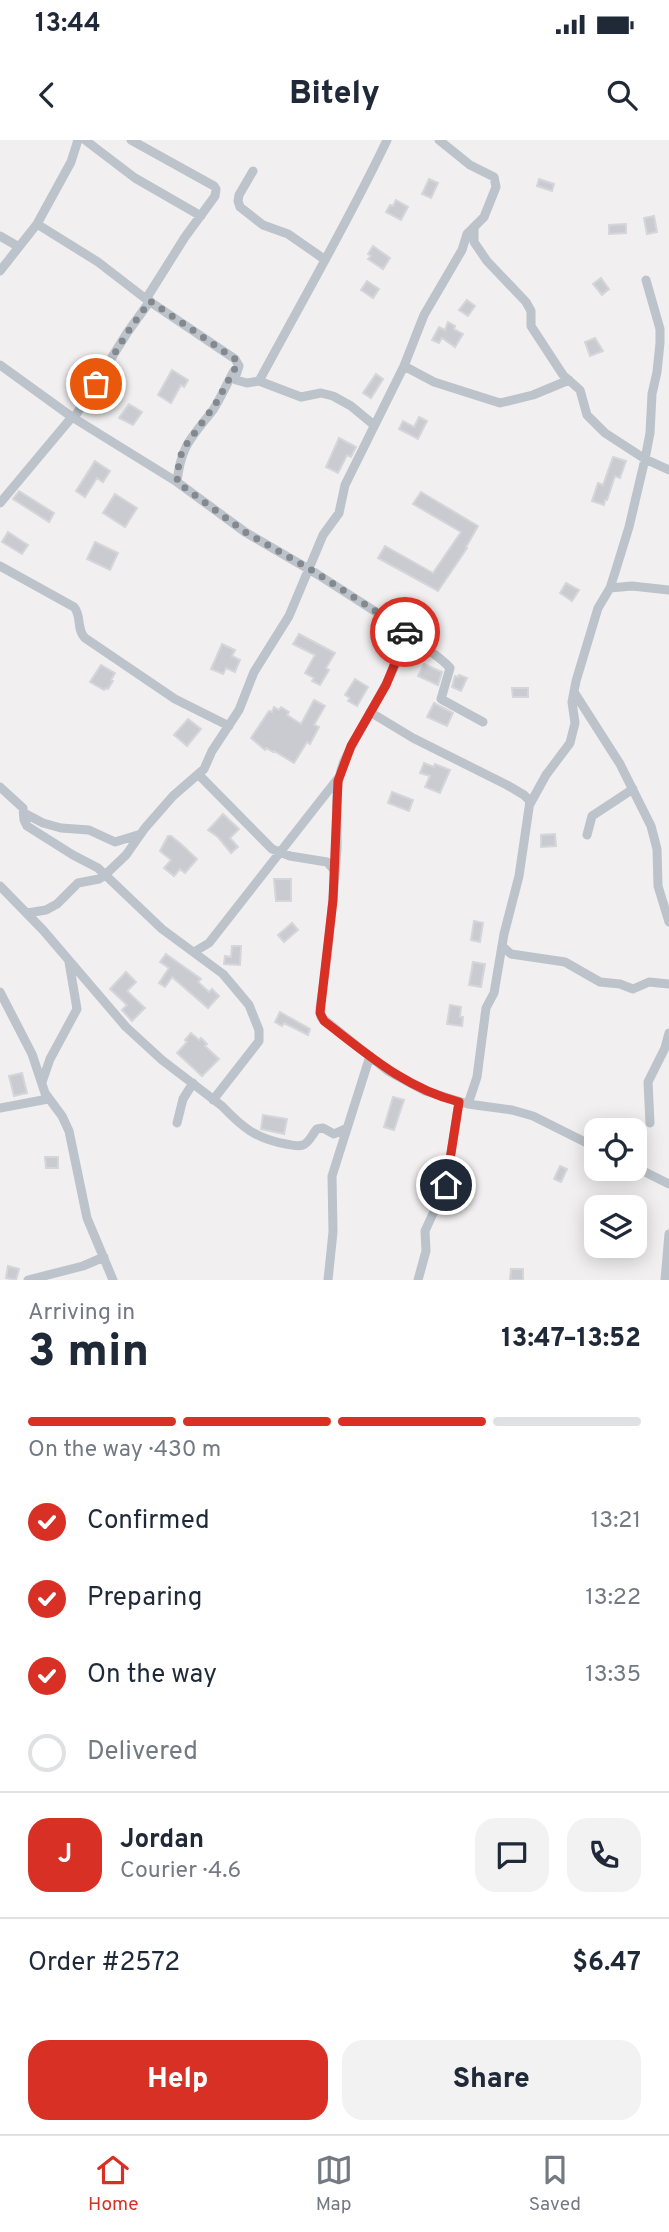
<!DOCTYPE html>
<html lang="en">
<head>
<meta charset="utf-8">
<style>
	:root { --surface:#fff; --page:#f2f2f3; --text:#1f2937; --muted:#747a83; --line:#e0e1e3; --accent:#d93025 }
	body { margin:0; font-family:Overpass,sans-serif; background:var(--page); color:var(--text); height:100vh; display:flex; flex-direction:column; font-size:26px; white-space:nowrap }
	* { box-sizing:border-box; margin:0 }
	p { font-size:23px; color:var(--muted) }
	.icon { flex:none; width:38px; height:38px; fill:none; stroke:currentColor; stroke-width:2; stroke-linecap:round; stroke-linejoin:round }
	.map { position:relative; height:1140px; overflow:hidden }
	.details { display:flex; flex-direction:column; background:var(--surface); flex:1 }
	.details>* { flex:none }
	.buttons { position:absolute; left:584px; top:978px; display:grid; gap:14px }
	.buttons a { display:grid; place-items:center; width:63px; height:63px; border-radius:14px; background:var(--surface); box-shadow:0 4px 18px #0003; font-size:35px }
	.pin { position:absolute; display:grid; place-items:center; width:60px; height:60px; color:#fff; margin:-30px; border:4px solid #fff; border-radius:50%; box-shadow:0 2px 7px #0007 }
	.courier { position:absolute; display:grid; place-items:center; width:70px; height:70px; margin:-35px; border:5px solid #d93025; border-radius:50%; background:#fff; color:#222; box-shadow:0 2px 9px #0007 }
	.overview em { font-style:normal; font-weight:800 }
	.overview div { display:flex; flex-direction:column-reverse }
	.overview { display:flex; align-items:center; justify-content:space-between; height:119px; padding:0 28px }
	h1 { font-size:46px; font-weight:800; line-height:52px }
	.bar { display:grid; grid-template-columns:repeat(4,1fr); gap:10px 7px; align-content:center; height:84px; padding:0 28px }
	.bar i { height:9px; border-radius:5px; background:var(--line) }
	.bar .selected { background:var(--accent) }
	.bar p { grid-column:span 4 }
	.line { display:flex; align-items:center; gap:18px; padding:0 28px; border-top:2px solid var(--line) }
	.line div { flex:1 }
	.round { display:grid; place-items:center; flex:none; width:74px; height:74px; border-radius:21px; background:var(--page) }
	ol { padding:0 28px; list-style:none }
	li { display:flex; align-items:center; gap:21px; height:77px }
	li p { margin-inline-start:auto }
	li .icon { padding:7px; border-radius:50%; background:var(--accent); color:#fff; stroke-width:4 }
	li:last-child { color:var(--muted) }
	li i { width:38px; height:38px; border:4px solid var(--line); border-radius:50% }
	.action { display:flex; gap:14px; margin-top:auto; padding:14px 28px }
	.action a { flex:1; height:80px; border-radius:21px; background:var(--accent); color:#fff; font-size:28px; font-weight:800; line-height:80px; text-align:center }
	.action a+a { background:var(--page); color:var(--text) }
	.status { display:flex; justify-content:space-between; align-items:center; height:49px; padding:0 35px; background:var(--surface); direction:ltr }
	.status svg { height:19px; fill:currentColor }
	header { display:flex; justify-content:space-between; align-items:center; height:91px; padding:0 28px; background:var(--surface); font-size:32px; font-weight:800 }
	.tab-bar { display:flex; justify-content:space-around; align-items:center; height:98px; border-top:2px solid var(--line); background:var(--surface); font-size:19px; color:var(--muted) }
	.tab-bar a { display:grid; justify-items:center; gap:4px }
	.tab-bar .selected { color:var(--accent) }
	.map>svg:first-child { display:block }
	.building { fill:#c9cbd1; stroke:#d4d6da; stroke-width:2 }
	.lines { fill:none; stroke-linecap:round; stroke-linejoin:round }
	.minor { stroke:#bcc3ca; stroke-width:9 }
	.done { stroke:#84898f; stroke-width:7; stroke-dasharray:0 12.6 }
	.route { stroke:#d93025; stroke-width:9 }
</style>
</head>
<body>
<div class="status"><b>13:44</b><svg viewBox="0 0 49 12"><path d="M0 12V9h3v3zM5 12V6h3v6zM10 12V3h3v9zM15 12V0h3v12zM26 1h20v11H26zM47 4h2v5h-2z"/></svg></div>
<header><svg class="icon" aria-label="back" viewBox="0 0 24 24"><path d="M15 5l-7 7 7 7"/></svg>Bitely<svg class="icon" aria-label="search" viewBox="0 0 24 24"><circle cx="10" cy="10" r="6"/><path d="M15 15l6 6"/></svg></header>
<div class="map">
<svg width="669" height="1140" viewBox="0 0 669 1140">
	<rect width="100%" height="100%" fill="#f1efef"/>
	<path class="building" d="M429,39L438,43L431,58L422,54Z
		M539,39L554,44L552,51L537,46Z
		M396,60L408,67L401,80L386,72L390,65L393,66Z
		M654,76L657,92L647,94L644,78Z
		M626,84V93L609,94V85Z
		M373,106L390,118L383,129L368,119L371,116L368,114Z
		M601,138L609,149L602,155L593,144Z
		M367,141L379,149L373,158L361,150Z
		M467,160L475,166L468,176L459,170Z
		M448,182L455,186L454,189L463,194L455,207L442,198L439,203L432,200L439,187L445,190Z
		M595,198L603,211L590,216L585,202Z
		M172,230L188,240L184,247L181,245L171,263L158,255Z
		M376,234L383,239L371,258L363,253Z
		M129,264L142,272L133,285L119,278Z
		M419,277L427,281L418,299L399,289L403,281L414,287Z
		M339,298L356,307L351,317L347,315L338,333L326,327Z
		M613,317L626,321L620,338L615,336L607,360H605L604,365L592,361L598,343L603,345Z
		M95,321L110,331L103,342L97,338L85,357L76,351Z
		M19,351L54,373L49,382L13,359Z
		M421,352L478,386L466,407L467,408L438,451L378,418L385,406L433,433L461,392L413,364Z
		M115,354L137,368L125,387L103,373Z
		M8,392L28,405L22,414L2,402Z
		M95,402L118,413L110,430L87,419Z
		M566,443L579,450L572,461L560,453Z
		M299,494L335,513L326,528L329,530L320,545L312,541L314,538L305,533L315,515L293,504Z
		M222,504L235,510L232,516L240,520L235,532L226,528L223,534L211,529Z
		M424,524L442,532L438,545L418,536Z
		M101,525L115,533L111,540L113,541L108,549L106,548L104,550L90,542Z
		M459,535L467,538L461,551L452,547L455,536L458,537Z
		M355,539L368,547L357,566L348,561L350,558L345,555Z
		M512,548H528V557H513Z
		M314,560L325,566L314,585L319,587L310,604L307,602L294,623L274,611L273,612L266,608L265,610L251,598L269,571L272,572L274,567L279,570L281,567L289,572L287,575L301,584Z
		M434,563L453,573L447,586L427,577Z
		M188,579L201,589L187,606L174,595Z
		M424,623L434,627L435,624L450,630L440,653L425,647L430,636L420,633Z
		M392,652L413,660L409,671L388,663Z
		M223,674L239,689L230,698L238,707L231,713L218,697L208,690Z
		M555,694L556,706L541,707V695Z
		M168,696H171L181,704L197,719L185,733L180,729L174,736L164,728L171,720L160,711Z
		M274,739H291V761H276Z
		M474,781L483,783L480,802L471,800Z
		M292,783L298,790L284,802L278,795Z
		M232,806H241L240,825L224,824L225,816L231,817Z
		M166,814L201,839L198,842L209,852L212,849L219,856L208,868L172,837L165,847L159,843L169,828L160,822Z
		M473,822L485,824L481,847L469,845Z
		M126,832L136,842L127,851L145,868L132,881L122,870L127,865L110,849Z
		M450,865L461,867L460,877H463L462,886L447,884Z
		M280,872L310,889L308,895L284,883L282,886L275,882Z
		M191,893L199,900L201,898L207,904L205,906L219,919L202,936L177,913L187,902L185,900Z
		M22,933L27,953L14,956L9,936Z
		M393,957L404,960L394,990L384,987Z
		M263,975L287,979L284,994L261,989Z
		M45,1017H58V1028H46Z
		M560,1026L567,1029L561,1042L554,1039Z
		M8,1126L19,1129L16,1140L6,1138Z
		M511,1129H523V1140H510Z"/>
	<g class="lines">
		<path class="minor" d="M85,0L135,38L201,76
			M131,0L214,46L216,49L215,56L185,97L146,159
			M253,31L239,55L238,61L240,67L263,85L288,94L324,119
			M37,84L98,122L146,159L235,219L239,226L235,238L236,240L247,243L259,241L301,257L321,253L333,256L351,266L374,285
			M474,88V102L487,121L526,162L531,171V186L563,235L580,250L587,275L605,293L645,319L669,330
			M0,96L19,107
			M0,131L37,84L71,22L78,0
			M0,225L72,277L177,342L245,392L317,434L404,490C411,513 353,597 343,624C333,651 338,681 337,709C333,763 328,816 320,868L321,877L388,931L425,951L468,964L512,970L533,976L597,1008
			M404,226L434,242L500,263L533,255L569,240
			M259,241C302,161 348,82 387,0
			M74,278L127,193L150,161
			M177,342C181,305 192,297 213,270C221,258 227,243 234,231
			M0,363L72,277
			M0,426L74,467C82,476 76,489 85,498L175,559L229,586
			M610,448L632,446L669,450
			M405,493C419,505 439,515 450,528L441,559L483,582
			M574,552L620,624L651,686L657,709L658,746L669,782
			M370,572L413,598L507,645L524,655L530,661L519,736L504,794L494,853L486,868L477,937L468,964
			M199,635L272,709L290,716L327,722L335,731
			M0,647L23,668L24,680L27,686L73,715L98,728L162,789L223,834L249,865L259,890V901L213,960
			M530,664L546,635L570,603L575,583L572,562L576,541L598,468L610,448L617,426L629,387L645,319L650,293L652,254L657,232L660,203V189L646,140
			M24,673L43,683L61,688L89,690L115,702L141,694
			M587,695L592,676L633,649
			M0,746L43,790L126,887L162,920L222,966C242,987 256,999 286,1004C291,1005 298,1007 303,1005C309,1003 313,993 317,989L323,988L334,994L347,988
			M27,773L46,770L57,764L78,743L99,739L105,735L126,715L145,688L173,656L204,629L212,611L239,570L254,532L289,476L323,395L339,373L345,345L404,226L424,175L462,110L467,94L484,77L496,47L494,37L470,25L439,0
			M502,806L511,814L565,822L600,842L620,844L633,849L649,842L669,844
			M194,812L209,803L339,637
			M0,852L32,914L45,953L62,976L69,991L87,1078L113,1140
			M42,942L50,919L77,869L69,822
			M0,968L48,959
			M177,983L183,959L193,943
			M650,983L648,942L665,908L669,893
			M635,1027L669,1044
			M28,1140L83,1126L104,1117
			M328,1140L333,1092L332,1036L370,916
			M418,1140L426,1111L425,1091L446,1045L459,962
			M665,1140L669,1094"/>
	</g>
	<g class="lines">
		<path class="done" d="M96,244L127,193L150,161L235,219L238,223L215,265L183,309L179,321L177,342L245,392L310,429L402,488L405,492"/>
		<path class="route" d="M405,492V502L395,523L386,545L351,606L338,641L333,760L320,873L324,881C367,914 405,948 459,962L446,1045"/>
	</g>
</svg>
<div class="buttons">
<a><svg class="icon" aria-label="locate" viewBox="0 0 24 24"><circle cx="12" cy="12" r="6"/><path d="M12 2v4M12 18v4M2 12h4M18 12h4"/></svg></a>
<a><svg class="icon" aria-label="layers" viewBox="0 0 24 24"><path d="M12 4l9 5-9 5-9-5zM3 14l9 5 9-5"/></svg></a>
</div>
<div class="pin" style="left:96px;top:244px;background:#ea580c"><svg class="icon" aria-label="bag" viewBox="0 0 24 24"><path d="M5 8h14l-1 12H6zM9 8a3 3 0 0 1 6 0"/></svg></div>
<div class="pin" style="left:446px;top:1045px;background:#1f2937"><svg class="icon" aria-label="home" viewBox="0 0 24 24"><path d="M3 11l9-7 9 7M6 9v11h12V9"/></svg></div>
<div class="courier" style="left:405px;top:492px"><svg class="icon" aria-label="car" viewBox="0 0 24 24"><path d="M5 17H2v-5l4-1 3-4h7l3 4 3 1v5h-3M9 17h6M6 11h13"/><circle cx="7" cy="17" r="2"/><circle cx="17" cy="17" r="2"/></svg></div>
</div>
<section class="details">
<div class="overview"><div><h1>3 min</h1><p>Arriving in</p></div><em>13:47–13:52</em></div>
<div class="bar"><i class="selected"></i><i class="selected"></i><i class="selected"></i><i></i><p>On the way · 430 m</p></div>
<ol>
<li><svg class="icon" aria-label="check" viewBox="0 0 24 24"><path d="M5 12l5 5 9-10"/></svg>Confirmed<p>13:21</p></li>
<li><svg class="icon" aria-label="check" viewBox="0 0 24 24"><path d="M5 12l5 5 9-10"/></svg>Preparing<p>13:22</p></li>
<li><svg class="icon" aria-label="check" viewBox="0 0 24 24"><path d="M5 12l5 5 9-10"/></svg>On the way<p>13:35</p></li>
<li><i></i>Delivered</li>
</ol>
<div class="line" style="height:126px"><b class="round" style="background:var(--accent);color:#fff">J</b><div><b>Jordan</b><p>Courier · 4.6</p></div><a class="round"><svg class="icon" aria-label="chat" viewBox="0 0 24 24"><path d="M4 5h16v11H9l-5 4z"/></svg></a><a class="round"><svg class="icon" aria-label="phone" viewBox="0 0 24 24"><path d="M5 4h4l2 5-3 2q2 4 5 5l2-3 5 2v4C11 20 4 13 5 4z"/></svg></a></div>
<div class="line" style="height:91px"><div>Order #2572</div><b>$6.47</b></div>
<div class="action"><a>Help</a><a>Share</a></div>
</section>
<nav class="tab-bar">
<a class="selected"><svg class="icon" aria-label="home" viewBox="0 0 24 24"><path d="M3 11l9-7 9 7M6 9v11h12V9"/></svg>Home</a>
<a><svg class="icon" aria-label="map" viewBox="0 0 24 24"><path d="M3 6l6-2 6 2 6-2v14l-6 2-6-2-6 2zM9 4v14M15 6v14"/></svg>Map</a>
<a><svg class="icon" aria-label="saved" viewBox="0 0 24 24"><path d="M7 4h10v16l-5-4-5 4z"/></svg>Saved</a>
</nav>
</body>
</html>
